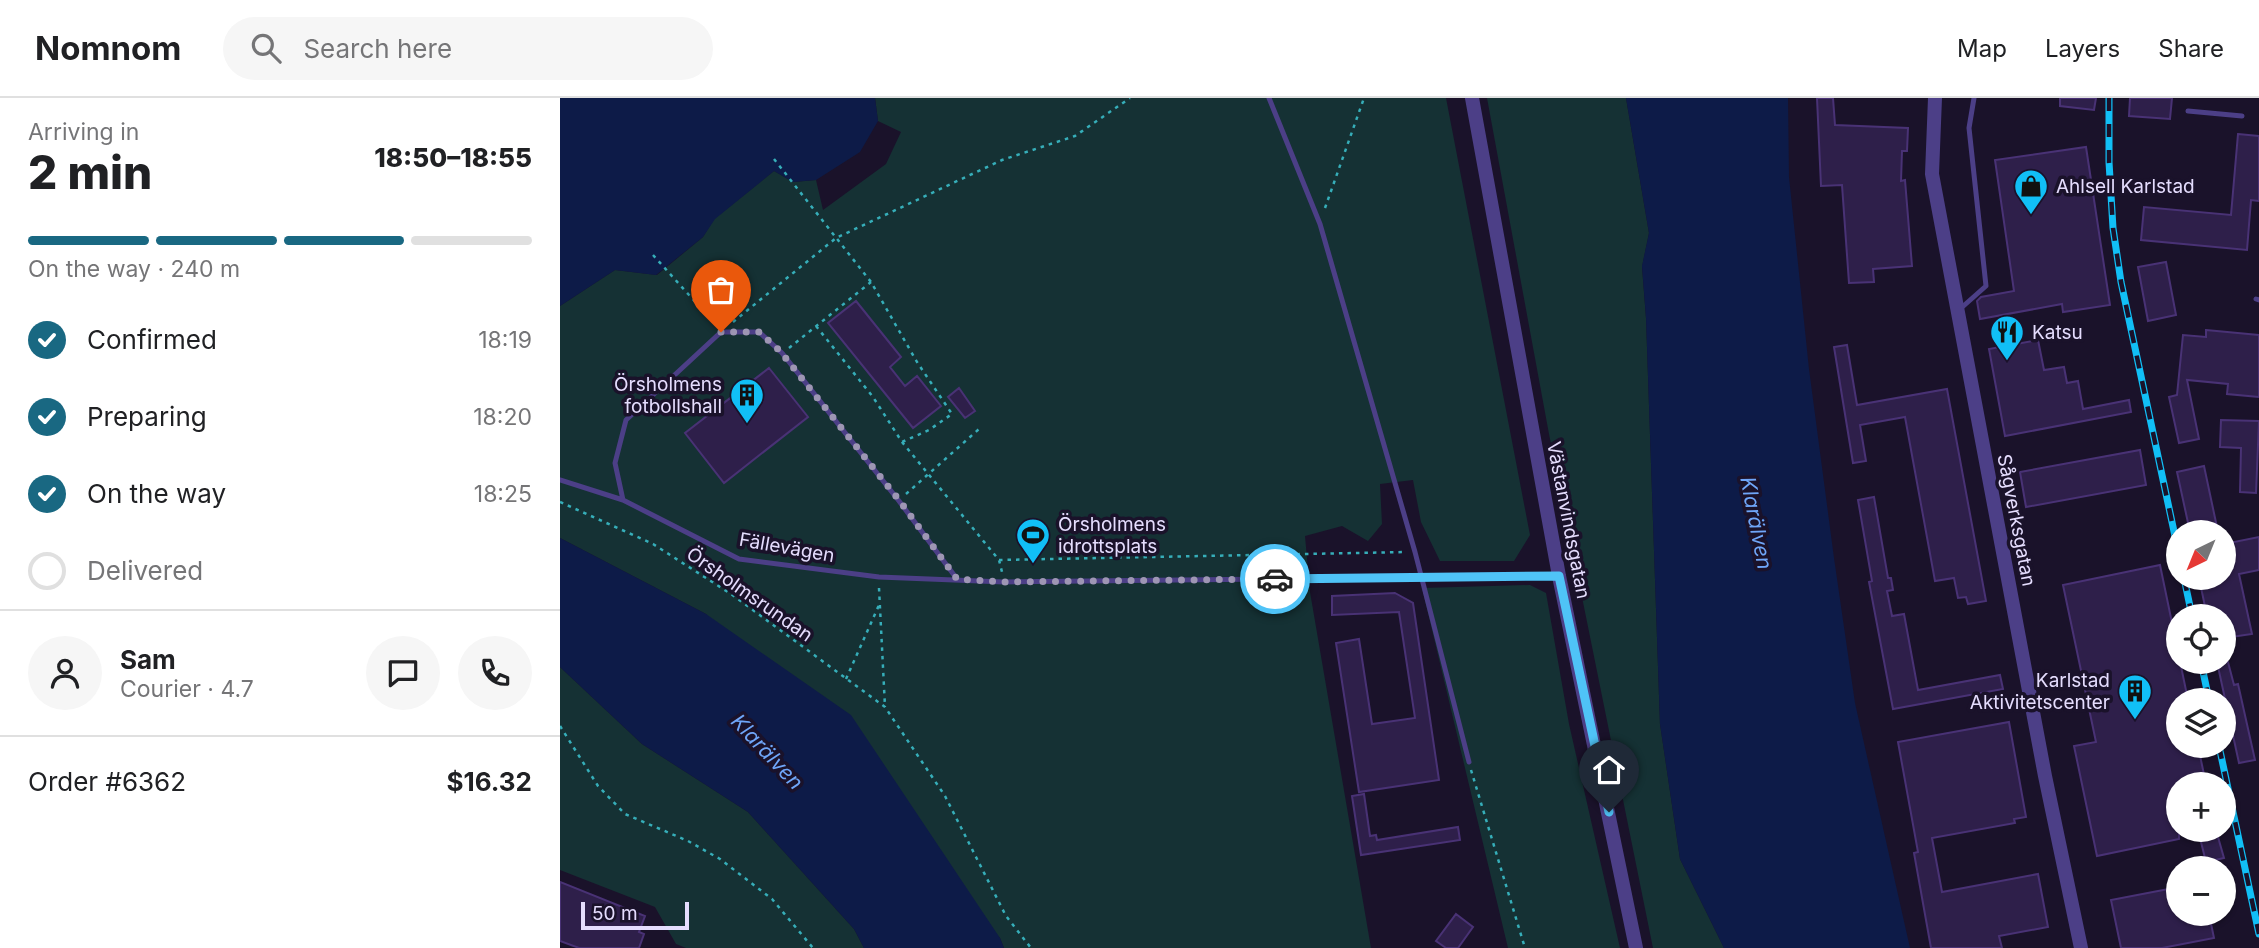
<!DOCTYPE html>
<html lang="en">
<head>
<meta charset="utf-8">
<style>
	:root { --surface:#fff; --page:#f6f6f6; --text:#202124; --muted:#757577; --line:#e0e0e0; --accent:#196882 }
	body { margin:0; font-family:Inter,sans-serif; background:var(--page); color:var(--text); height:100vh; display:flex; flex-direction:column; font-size:26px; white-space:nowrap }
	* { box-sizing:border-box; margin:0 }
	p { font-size:23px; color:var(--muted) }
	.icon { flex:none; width:38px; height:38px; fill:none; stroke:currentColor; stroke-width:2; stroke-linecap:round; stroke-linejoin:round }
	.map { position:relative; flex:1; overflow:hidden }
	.drawer { display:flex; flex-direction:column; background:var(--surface); width:560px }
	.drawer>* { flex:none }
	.needle { width:46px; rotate:223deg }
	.buttons { position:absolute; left:1606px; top:422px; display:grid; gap:14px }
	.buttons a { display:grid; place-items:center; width:70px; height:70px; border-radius:50%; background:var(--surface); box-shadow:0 2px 5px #0004; font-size:35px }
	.scale { position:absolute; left:21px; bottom:18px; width:108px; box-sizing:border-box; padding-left:7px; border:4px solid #e5ddfe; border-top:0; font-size:19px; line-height:24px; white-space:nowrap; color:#e5ddfe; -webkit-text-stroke:5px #1a122a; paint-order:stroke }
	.pin { position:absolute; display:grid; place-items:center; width:60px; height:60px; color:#fff; margin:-72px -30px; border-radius:50% 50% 50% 0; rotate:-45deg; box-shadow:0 0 7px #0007 }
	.pin .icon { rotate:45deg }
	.courier { position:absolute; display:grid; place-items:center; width:70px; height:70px; margin:-35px; border:5px solid #4fc3f7; border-radius:50%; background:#fff; color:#222; box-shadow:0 2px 9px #0007 }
	.headline em { font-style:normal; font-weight:800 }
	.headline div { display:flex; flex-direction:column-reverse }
	.headline { display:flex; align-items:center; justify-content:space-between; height:119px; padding:0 28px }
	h1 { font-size:46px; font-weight:800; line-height:52px }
	.bar { display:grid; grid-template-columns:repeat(4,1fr); gap:10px 7px; align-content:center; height:84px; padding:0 28px }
	.bar i { height:9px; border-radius:5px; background:var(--line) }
	.bar .current { background:var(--accent) }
	.bar p { grid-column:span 4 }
	.line { display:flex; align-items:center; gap:18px; padding:0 28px; border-top:2px solid var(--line) }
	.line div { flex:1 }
	.round { display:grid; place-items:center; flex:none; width:74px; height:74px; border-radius:37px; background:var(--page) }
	ol { padding:0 28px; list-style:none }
	li { display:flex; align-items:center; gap:21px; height:77px }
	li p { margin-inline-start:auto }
	li .icon { padding:7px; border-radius:50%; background:var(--accent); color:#fff; stroke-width:4 }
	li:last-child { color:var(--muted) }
	li i { width:38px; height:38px; border:4px solid var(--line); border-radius:50% }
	header { display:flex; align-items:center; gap:42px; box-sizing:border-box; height:98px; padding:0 35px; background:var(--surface); border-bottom:2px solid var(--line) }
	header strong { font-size:33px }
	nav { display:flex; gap:38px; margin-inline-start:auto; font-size:24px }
	.search { width:490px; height:63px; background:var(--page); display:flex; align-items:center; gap:18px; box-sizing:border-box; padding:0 24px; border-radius:38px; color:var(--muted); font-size:26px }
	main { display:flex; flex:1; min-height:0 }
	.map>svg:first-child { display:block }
	.green { fill:#153134 }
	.water { fill:#0d1b48 }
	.building { fill:#2e1f4a; stroke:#493275; stroke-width:2 }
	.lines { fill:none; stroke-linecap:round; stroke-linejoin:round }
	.path { stroke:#36aeb9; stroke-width:2.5; stroke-dasharray:3.5 5; stroke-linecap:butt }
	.service { stroke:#4c3f87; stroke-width:5 }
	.tertiary { stroke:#4c3f87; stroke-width:14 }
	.rail-casing { stroke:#11bff6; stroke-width:7 }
	.rail { stroke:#1a122a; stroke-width:4.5; stroke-dasharray:13; stroke-linecap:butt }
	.done { stroke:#9e96b4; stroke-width:7; stroke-dasharray:0 12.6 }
	.route { stroke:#4fc3f7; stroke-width:9 }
	.labels { text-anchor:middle; stroke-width:7; stroke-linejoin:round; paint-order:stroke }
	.poi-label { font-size:19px; fill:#e5ddfe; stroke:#1a122a; text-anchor:start }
	.street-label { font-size:19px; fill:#e5ddfe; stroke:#1a122a }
	.water-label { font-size:21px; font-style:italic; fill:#6fa6f9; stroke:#1a122a }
</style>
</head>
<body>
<header>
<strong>Nomnom</strong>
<div class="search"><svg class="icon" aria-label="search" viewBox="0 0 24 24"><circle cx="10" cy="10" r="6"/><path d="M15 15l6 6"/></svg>Search here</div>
<nav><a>Map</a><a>Layers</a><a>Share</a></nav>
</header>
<main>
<section class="drawer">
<div class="headline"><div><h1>2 min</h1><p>Arriving in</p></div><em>18:50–18:55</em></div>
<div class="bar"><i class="current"></i><i class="current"></i><i class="current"></i><i></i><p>On the way · 240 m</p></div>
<ol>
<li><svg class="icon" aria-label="check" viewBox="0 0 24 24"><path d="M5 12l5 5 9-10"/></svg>Confirmed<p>18:19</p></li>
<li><svg class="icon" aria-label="check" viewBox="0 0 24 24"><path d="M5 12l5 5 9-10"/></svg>Preparing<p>18:20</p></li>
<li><svg class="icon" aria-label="check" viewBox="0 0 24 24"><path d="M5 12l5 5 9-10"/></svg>On the way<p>18:25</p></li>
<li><i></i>Delivered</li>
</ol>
<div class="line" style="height:126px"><a class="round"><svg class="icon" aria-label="person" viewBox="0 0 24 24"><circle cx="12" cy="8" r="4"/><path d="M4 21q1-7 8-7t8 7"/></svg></a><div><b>Sam</b><p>Courier · 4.7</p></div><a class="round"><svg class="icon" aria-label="chat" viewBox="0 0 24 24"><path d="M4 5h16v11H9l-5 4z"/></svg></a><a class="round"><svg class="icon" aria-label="phone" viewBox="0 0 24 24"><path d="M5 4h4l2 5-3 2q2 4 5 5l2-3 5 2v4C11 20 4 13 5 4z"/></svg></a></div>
<div class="line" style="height:91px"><div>Order #6362</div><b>$16.32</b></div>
</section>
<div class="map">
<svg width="1699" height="850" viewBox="0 0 1699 850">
	<rect width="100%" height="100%" fill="#1a122a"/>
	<path class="green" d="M315,0H886L970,437L954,463H880L861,424L853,382L820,386L822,426L808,443L782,428L745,438L750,494L811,850H444L440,840L146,516L0,440V208L55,172L97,177L143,139L154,121L214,73L233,84L256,82L263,112L326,66L341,34L318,23Z
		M927,0H1066L1089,135L1082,169L1086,220L1100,626L1120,761L1164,850H1093L989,336Z
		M970,487L986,495L1009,626L1060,850H948L862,490Z
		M0,569L82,646L188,714L294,831L304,850H126L116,846L95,809L0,772Z"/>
	<path class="water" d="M0,0H315L318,23L300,54L256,82L233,84L214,73L155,121L143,139L96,177L55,172L0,208Z
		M1066,0H1228L1229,79L1249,271L1274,460L1295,605L1350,850H1164L1120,761L1100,626L1086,220L1082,168L1089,135Z
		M0,440L146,516L291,617L440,840L444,850H304L294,831L188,714L82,646L0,569Z"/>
	<path class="building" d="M1257,0H1273L1275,27L1348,30L1347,53H1342L1341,83L1345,82L1352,168L1313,171L1314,184L1289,185L1282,87L1261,88Z
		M1500,0H1536L1534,12L1500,8Z
		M1570,0H1612L1610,21L1569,18Z
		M1678,36L1699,38V103L1691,102L1687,152L1581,142L1584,109L1671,117Z
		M1526,49L1550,207L1503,214L1502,206L1420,221L1417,203L1421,199L1454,193L1435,62Z
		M1606,164L1616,217L1588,223L1578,169Z
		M296,203L341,259L330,269L345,288L357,278L381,308L353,330L268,225Z
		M1646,232L1699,237V299L1667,296L1668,286L1627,282L1639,341L1619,345L1609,299L1617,297L1623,237L1646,239Z
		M1478,242L1484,272L1504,269L1507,285L1518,283L1523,311L1569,302L1571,314L1445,338L1429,251Z
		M1287,247L1297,307L1387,291L1426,503L1408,506L1406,499L1398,500L1394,480L1375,483L1345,319L1300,327L1306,363L1293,365L1274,249Z
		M209,270L248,319L164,385L125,335Z
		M399,290L415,313L405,320L388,299Z
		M1661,322L1699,323L1696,395L1680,394L1681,350L1660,349Z
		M1580,352L1586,387L1466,409L1460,374Z
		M1644,368L1658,434H1630L1617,374Z
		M1314,399L1328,480H1331L1333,492L1327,493L1332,518L1344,516L1358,592L1440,577L1443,591L1333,611L1309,484L1312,483L1298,402Z
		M1699,439V472L1679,476L1692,536L1664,540V518H1647L1639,480H1664V446Z
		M1600,467L1628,602H1619V648H1638L1646,686H1619V741L1537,758L1514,648L1536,644L1503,487Z
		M835,495L853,505L879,682L799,694L776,545L799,541L812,626L855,620L839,514L772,517V498Z
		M1657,564H1668L1674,587L1678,586L1695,662L1679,665Z
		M1449,624L1466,719L1454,721L1455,725L1372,740L1382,794L1478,776L1488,829L1439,838L1442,850H1371L1354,755L1358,754L1338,644Z
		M804,696L810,738L816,737L817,742L898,729L900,742L801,757L792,698Z
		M1638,732H1656L1664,760L1646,764Z
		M0,784L85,818L79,834L84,836L79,850H19L0,843Z
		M1619,789V816H1649L1654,840L1602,850H1561L1551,802Z
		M896,816L913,829L898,850H886L876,843Z"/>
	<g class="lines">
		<path class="path" d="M214,61L311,184L357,264L392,316L369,332L342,344
			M765,110L804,0
			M93,157L156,227
			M173,224L276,140L442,62L515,38L570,0
			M256,228L313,299L342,344L439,462L442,474
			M229,250L311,184
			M346,396L419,331
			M0,404L93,446L171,496L325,609L385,698L446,818L471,850
			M439,462L845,454
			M319,490L325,609
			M286,581L319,507
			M0,628L38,688L65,716L128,743L160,761L212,801L253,850
			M911,672L965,850"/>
		<path class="service" d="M709,0L760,126L855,454L909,664
			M1628,13L1682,18
			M1696,201L1699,202
			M1400,211L1426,188L1409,30L1414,0
			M0,382L63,402L179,461L319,479L444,484L996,478
			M63,402L55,365L66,322L161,234H199L222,255L339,403L397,481"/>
		<path class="tertiary" d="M912,0L999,478L1076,850
			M1375,0L1372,76L1485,678L1521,850"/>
		<g class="rail-casing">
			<path id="rail" d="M1549,0V64L1553,130L1561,184L1619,457
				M1624,480L1632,518
				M1641,564L1649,602
				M1659,648L1699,836"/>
		</g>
		<use href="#rail" class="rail"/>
	</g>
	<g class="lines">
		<path class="done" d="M161,234H199L220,253L339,402L397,481L444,484L715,481"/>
		<path class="route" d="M715,481L999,478L1049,714"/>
	</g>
	<defs>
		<g id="shop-pin" transform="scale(1.75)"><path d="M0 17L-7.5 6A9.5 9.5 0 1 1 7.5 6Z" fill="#11bff6" stroke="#1a122a"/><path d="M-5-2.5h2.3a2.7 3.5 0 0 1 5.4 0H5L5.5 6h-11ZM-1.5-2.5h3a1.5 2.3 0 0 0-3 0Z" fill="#111"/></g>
		<g id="restaurant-pin" transform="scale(1.75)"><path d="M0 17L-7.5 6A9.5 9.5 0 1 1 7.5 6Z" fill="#11bff6" stroke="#1a122a"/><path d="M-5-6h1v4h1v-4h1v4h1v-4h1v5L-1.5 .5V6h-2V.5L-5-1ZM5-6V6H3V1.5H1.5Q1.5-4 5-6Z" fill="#111"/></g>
		<g id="building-pin" transform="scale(1.75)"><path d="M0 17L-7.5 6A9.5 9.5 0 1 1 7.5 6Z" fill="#11bff6" stroke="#1a122a"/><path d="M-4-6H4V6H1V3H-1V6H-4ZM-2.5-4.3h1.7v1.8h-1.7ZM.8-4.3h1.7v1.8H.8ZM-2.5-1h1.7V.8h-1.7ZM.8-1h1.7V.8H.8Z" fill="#111"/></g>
		<g id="stadium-pin" transform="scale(1.75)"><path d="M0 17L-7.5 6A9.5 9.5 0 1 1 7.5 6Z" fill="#11bff6" stroke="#1a122a"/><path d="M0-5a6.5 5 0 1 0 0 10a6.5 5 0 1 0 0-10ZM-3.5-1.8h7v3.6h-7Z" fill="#111"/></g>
	</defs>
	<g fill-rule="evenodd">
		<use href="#shop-pin" x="1471" y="88"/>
		<use href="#restaurant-pin" x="1447" y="234"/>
		<use href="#building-pin" x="187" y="297"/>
		<use href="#stadium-pin" x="473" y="437"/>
		<use href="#building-pin" x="1575" y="593"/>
	</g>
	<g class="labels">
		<g class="poi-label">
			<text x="1496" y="95">Ahlsell Karlstad</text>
			<text x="1472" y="241">Katsu</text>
			<text x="162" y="293" text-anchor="end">Örsholmens<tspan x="162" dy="22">fotbollshall</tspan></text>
			<text x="498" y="433">Örsholmens<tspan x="498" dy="22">idrottsplats</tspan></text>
			<text x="1550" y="589" text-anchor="end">Karlstad<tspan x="1550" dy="22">Aktivitetscenter</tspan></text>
		</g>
		<g class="street-label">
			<text transform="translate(1009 422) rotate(79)" y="7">Västanvindsgatan</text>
			<text transform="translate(1457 422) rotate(79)" y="7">Sågverksgatan</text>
			<text transform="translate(227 449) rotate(10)" y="7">Fällevägen</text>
			<text transform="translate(190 496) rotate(35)" y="7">Örsholmsrundan</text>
		</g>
		<g class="water-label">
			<text transform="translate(1196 425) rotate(79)" y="7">Klarälven</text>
			<text transform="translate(207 654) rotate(47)" y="7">Klarälven</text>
		</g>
	</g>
</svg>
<div class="buttons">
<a><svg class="needle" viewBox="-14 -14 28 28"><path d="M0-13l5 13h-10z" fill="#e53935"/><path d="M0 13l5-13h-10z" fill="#757577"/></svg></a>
<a><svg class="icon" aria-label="locate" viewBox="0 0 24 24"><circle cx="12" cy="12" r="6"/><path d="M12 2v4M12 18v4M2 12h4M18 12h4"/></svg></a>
<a><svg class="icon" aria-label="layers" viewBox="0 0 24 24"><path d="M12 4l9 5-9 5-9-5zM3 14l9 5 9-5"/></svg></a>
<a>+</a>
<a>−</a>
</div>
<div class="scale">50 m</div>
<div class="pin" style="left:161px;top:234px;background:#ea580c"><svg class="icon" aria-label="bag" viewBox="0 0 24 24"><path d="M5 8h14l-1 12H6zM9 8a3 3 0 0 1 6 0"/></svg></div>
<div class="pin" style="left:1049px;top:714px;background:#1f2937"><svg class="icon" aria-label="home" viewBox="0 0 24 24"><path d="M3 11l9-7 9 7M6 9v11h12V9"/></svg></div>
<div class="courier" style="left:715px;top:481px"><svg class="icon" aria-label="car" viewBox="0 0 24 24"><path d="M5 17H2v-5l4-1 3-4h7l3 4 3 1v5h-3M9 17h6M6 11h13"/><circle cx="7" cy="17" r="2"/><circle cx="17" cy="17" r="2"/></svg></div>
</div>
</main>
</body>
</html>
